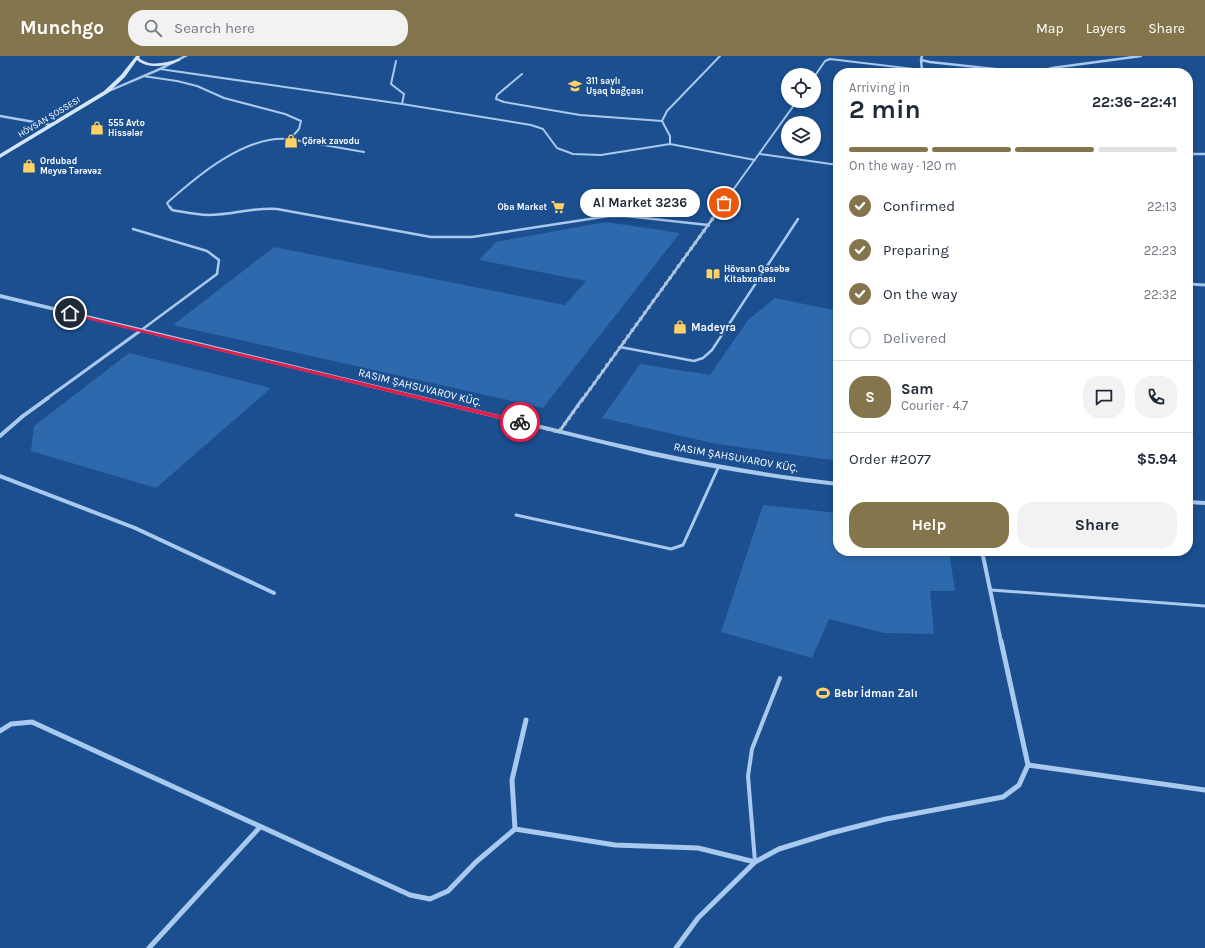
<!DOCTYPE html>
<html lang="en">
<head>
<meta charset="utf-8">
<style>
	:root { --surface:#fff; --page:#f2f2f3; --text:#1f2937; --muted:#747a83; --line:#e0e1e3; --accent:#84754c }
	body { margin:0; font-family:Karla,sans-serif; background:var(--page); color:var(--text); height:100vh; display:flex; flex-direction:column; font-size:15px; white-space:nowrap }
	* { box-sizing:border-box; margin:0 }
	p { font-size:13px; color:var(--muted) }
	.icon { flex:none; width:22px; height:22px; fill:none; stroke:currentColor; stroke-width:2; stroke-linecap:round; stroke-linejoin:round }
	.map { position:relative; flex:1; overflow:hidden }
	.drawer { position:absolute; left:833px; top:12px; width:360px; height:488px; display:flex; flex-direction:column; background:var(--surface); border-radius:16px; box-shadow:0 2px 6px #0003 }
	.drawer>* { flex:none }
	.tools { position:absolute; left:781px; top:12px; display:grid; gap:8px }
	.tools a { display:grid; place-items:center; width:40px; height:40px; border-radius:50%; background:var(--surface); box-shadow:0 2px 6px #0003; font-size:20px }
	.pin { position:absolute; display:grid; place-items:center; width:34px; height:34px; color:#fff; margin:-17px; border:2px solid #fff; border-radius:50%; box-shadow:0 1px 4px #0007 }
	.courier { position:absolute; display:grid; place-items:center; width:40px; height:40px; margin:-20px; border:3px solid #e11d48; border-radius:50%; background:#fff; color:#222; box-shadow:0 1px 5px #0007 }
	.bubble { position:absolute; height:28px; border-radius:14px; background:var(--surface); box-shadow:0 2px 6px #0003; font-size:13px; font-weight:700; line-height:28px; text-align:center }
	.headline em { font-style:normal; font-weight:700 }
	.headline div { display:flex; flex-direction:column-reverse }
	.headline { display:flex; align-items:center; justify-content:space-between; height:68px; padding:0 16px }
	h1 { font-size:26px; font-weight:700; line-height:30px }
	.bar { display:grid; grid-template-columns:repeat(4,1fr); gap:6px 4px; align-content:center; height:48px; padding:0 16px }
	.bar i { height:5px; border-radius:3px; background:var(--line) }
	.bar .current { background:var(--accent) }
	.bar p { grid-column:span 4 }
	.line { display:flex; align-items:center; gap:10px; padding:0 16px; border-top:1px solid var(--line) }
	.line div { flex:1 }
	.round { display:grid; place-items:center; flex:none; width:42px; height:42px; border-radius:16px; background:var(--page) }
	ol { padding:0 16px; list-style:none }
	li { display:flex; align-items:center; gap:12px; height:44px }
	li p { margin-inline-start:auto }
	li .icon { padding:4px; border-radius:50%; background:var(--accent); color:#fff; stroke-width:4 }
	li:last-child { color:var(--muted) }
	li i { width:22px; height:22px; border:2px solid var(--line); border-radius:50% }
	.button { display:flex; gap:8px; margin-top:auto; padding:8px 16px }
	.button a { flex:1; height:46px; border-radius:16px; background:var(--accent); color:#fff; font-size:16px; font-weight:700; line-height:46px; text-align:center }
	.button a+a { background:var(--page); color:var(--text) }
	header { display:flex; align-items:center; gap:24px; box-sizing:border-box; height:56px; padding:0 20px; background:var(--accent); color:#fff }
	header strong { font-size:19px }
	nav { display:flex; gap:22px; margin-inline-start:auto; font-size:14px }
	.search { width:280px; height:36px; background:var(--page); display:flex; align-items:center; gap:10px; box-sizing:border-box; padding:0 14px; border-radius:16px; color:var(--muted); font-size:15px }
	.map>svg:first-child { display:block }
	.green { fill:#2e69ad }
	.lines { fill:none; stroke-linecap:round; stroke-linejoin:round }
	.service-far3 { stroke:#a9c9ee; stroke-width:2 }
	.service-far2 { stroke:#a9c9ee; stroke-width:2.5 }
	.service-far1 { stroke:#a9c9ee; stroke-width:3 }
	.service { stroke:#a9c9ee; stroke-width:4 }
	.minor-far3 { stroke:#a9c9ee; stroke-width:2.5 }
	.minor-far2 { stroke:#a9c9ee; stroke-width:3 }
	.minor-far1 { stroke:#a9c9ee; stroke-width:4 }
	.minor { stroke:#a9c9ee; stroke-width:5 }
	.tertiary { fill:#a9c9ee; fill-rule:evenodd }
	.secondary { fill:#d6e6fa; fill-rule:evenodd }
	.route { fill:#e11d48 }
	.done { stroke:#afc1d8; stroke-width:4; stroke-dasharray:0 7.2 }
	.labels { text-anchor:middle; stroke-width:3.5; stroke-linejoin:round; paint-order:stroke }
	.far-poi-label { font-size:9px; font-weight:bold; fill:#fff; stroke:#1b4f8f; text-anchor:start }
	.far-street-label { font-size:9px; fill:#fff; stroke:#1b4f8f }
	.poi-label { font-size:11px; font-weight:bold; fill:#fff; stroke:#1b4f8f; text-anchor:start }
	.street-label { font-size:11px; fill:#fff; stroke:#1b4f8f }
</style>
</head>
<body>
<header>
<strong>Munchgo</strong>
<div class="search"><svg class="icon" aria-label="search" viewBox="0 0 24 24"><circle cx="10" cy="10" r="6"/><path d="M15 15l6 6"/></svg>Search here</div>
<nav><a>Map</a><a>Layers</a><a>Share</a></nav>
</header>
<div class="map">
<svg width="1205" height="892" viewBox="0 0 1205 892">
	<rect width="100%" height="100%" fill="#1b4f8f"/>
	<path class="green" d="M606,166L680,177L543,352L173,269L274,191L565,249L586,225L479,204L496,186Z
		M775,242L838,255V405L717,388L602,362L640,308L710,319L748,264Z
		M129,297L271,332L156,432L31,395L34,370Z
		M763,449L838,457V495H949L955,535H930L934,578L884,577L829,563L812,602L721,576Z"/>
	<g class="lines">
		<path class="service-far3" d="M396,5L391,28L404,38L402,48
			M160,13L402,48L531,69L543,73L557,92L573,98L601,99L670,88L755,104
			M522,18L497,39L496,43L504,46L580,59L662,65
			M143,20L177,25L197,30L224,42L285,58L301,65L299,73L289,84
			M814,21L825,5L830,3L922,14L921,17
			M670,88V80L662,65L667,55L720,0
			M760,98L838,109
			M170,152L167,147C197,120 245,79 289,83L364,96
			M720,152L797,45"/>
		<path class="service-far2" d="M170,151L172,154C184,156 196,159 209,159C232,159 254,151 277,153L431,181H472L609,160H626L708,169
			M133,173L207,195L219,204L217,218L140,275
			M620,291L694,305L703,302L712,294L798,163
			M583,343L721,151"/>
		<path class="service-far1" d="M559,376L583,342
			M516,459L671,493L683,489L718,412
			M991,534L1205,550"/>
		<path class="service" d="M755,806L748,720L752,693L780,622"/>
		<path class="minor-far3" d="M922,0L921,4L930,6L1031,17
			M921,4L922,14
			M1037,17L1052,12L1141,0
			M0,60L51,69
			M1188,98H1205"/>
		<path class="minor-far2" d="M1188,228L1205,229
			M46,343L140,275"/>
		<path class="minor-far1" d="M0,380L23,360L48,342
			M0,420L135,472L274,537
			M982,495L1001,586"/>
		<path class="minor" d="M0,675L11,668L32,666L410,839L430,843L448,835L476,806L515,773L615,789L698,792L755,806
			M1028,709L1205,734
			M515,773L512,724L526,664
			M149,892L260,771
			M676,892L698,862L755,806L779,793L831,777L886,763L1003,741L1019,729L1028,709L1001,585"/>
		<path class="tertiary" d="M183,0H188L161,14L107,37L104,36L159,12Z
			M0,238L607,385C683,403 760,417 838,426V430C775,423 714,413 652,400L59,256L0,242Z
			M1188,444L1205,445V449L1188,448Z"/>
		<path class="secondary" d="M136,0H140L139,2C151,12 166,6 179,3L181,4C170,10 148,14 137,4L125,21L108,37L0,102V98L104,35L121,19Z"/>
	</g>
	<path class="route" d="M68,256L520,364L523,366L520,368L70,259H68Z"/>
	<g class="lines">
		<path class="done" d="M520,366L559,376L724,147"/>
	</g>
	<defs>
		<g id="school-bare" transform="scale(1.08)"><path d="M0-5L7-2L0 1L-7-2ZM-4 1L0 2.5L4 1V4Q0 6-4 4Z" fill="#ffd166" stroke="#1b4f8f" stroke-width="2.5" paint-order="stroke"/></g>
		<g id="shop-bare" transform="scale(1.08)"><path d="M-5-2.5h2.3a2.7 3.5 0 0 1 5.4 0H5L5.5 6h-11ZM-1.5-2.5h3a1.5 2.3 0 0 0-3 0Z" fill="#ffd166" stroke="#1b4f8f" stroke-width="2.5" paint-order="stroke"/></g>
		<g id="supermarket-bare" transform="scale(1.08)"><path d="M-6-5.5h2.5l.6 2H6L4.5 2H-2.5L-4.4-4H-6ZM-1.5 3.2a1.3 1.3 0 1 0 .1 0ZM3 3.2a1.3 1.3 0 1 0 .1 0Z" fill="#ffd166" stroke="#1b4f8f" stroke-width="2.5" paint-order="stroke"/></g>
		<g id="library-bare" transform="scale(1.08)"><path d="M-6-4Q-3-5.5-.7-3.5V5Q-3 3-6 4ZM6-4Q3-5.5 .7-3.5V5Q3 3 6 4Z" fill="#ffd166" stroke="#1b4f8f" stroke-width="2.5" paint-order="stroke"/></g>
		<g id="stadium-bare" transform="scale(1.08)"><path d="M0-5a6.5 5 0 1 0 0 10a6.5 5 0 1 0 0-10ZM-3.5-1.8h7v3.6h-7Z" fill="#ffd166" stroke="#1b4f8f" stroke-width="2.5" paint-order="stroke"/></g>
	</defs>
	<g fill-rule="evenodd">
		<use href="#school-bare" x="575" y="30"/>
		<use href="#shop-bare" x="97" y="72"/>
		<use href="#shop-bare" x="291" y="85"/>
		<use href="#shop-bare" x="29" y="110"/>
		<use href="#supermarket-bare" x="558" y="151"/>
		<use href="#library-bare" x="713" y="218"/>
		<use href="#shop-bare" x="680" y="271"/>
		<use href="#stadium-bare" x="823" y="637"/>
	</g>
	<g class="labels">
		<g class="far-poi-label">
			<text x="586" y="28">311 saylı<tspan x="586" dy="10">Uşaq bağçası</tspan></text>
			<text x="108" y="70">555 Avto<tspan x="108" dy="10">Hissələr</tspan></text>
			<text x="302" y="88">Çörək zavodu</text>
			<text x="40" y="108">Ordubad<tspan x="40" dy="10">Meyvə Tərəvəz</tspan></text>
			<text x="547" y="154" text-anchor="end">Oba Market</text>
			<text x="724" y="216">Hövsan Qəsəbə<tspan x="724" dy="10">Kitabxanası</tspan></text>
		</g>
		<g class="far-street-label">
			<text transform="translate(49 61) rotate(-31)" y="3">HÖVSAN ŞOSSESI</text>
		</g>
		<g class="poi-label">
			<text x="691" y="275">Madeyra</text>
			<text x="834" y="641">Bebr İdman Zalı</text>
		</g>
		<g class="street-label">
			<text transform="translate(420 331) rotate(14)" y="4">RASIM ŞAHSUVAROV KÜÇ.</text>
			<text transform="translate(736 401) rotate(10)" y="4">RASIM ŞAHSUVAROV KÜÇ.</text>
		</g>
	</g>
</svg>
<div class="tools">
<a><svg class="icon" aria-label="locate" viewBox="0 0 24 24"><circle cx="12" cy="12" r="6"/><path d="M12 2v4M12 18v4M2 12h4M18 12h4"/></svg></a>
<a><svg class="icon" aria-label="layers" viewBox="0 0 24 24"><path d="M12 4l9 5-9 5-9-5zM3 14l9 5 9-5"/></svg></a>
</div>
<div class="pin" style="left:724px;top:147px;background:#ea580c"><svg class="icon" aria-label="bag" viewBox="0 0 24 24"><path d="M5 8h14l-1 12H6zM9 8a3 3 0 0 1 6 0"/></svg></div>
<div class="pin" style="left:70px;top:257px;background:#1f2937"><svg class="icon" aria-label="home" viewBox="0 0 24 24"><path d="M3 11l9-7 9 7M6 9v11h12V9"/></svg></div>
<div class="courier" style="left:520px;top:366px"><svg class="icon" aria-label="bike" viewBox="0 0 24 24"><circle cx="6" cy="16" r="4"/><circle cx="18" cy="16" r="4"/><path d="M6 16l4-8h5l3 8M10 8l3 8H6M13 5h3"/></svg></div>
<div class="bubble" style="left:580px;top:133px;width:120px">Al Market 3236</div>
<section class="drawer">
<div class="headline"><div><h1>2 min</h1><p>Arriving in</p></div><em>22:36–22:41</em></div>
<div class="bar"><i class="current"></i><i class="current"></i><i class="current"></i><i></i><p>On the way · 120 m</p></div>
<ol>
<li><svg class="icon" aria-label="check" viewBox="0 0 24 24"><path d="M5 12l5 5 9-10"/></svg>Confirmed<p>22:13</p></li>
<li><svg class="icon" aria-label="check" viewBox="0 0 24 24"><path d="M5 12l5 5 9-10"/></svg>Preparing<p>22:23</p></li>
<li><svg class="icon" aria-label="check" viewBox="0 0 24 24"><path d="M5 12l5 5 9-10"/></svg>On the way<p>22:32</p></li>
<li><i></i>Delivered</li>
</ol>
<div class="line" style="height:72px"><b class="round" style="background:var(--accent);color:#fff">S</b><div><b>Sam</b><p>Courier · 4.7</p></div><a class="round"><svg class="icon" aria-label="chat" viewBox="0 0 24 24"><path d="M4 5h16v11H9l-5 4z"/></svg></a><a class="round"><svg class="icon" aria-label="phone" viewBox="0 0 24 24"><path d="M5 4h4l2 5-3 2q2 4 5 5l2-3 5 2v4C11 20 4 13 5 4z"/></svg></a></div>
<div class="line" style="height:52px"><div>Order #2077</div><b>$5.94</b></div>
<div class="button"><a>Help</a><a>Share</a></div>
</section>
</div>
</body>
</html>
